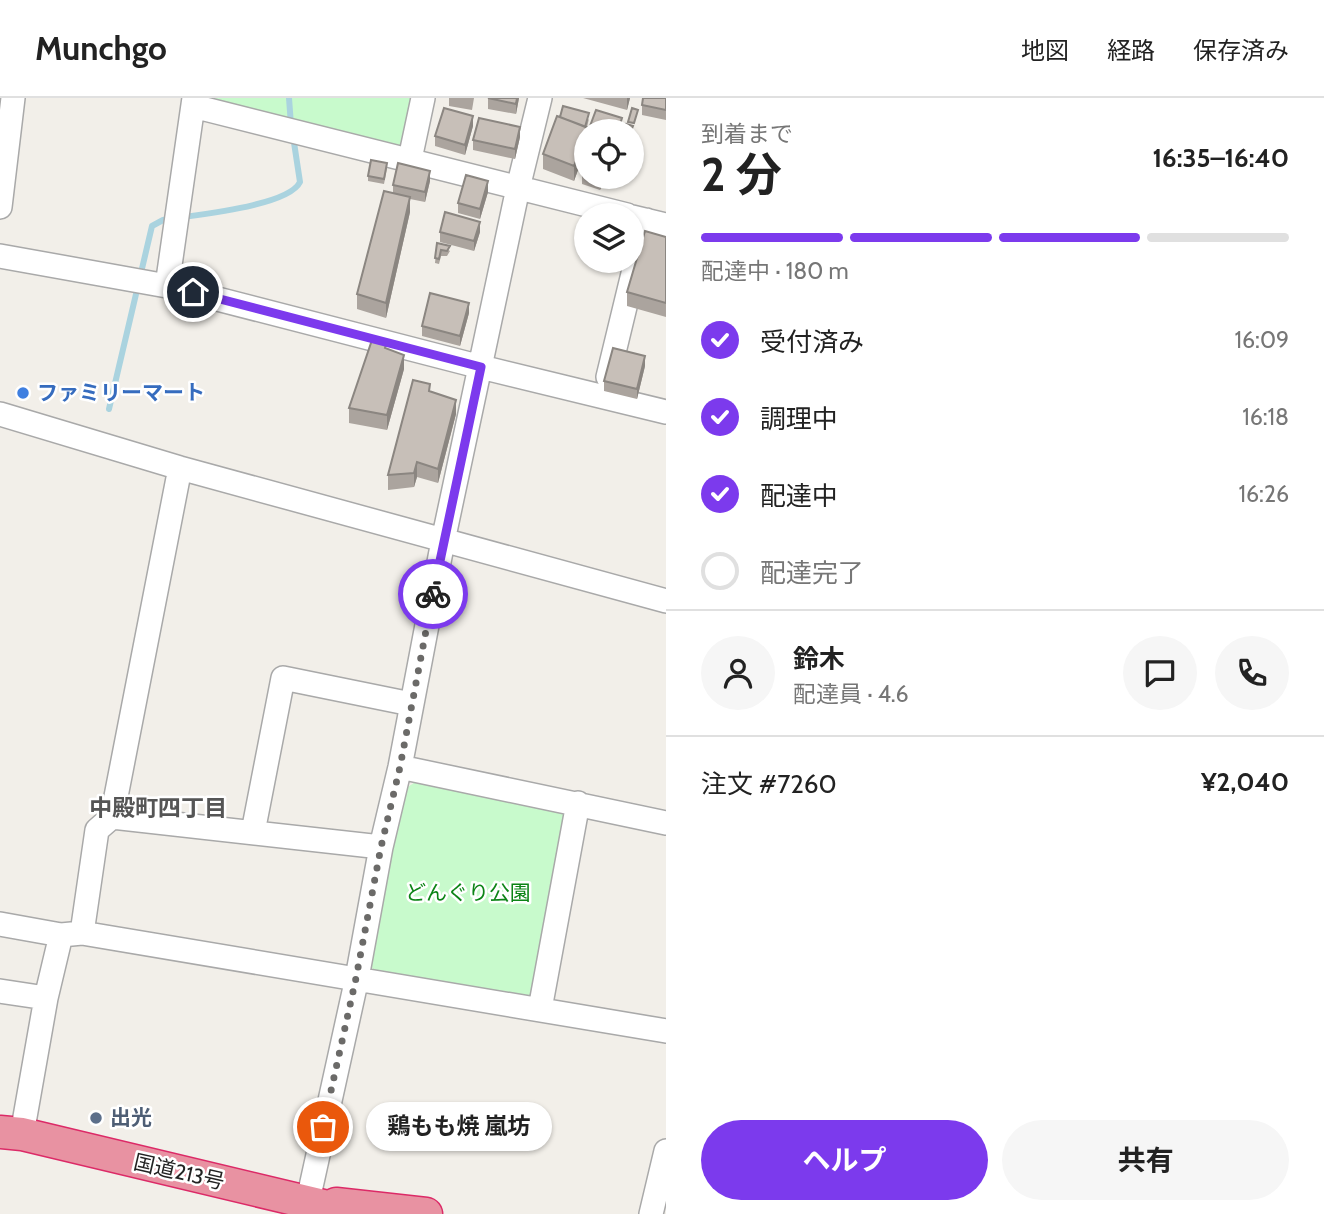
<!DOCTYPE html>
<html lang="ja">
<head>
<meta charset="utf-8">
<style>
	:root { --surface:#fff; --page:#f6f6f6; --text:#222; --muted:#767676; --line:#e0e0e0; --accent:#7c3aed }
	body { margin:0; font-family:Cabin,"Noto Sans JP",sans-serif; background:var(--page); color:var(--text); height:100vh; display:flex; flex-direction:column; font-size:26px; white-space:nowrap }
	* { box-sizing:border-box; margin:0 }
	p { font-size:23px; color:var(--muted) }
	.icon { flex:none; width:38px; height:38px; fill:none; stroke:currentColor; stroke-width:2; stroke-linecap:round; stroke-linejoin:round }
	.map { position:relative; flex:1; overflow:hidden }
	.drawer { display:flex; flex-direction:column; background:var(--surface); width:658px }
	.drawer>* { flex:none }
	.buttons { position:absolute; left:574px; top:21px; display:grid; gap:14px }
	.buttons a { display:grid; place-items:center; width:70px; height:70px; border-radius:50%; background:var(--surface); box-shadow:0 2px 5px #0004; font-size:35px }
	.pin { position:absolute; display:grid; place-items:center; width:60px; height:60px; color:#fff; margin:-30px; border:4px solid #fff; border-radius:50%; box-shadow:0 2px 7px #0007 }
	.courier { position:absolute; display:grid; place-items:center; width:70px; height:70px; margin:-35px; border:5px solid #7c3aed; border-radius:50%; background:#fff; color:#222; box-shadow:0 2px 9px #0007 }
	.bubble { position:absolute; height:49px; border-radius:24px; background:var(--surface); box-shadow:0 2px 5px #0004; font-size:23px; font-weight:700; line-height:49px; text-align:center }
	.overview em { font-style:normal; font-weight:700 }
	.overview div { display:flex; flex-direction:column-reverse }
	.overview { display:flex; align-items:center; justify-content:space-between; height:119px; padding:0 35px }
	h1 { font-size:46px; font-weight:700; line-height:52px }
	.bar { display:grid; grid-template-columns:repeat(4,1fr); gap:10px 7px; align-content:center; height:84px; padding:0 35px }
	.bar i { height:9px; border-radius:5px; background:var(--line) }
	.bar .current { background:var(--accent) }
	.bar p { grid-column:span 4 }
	.line { display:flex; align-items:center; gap:18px; padding:0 35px; border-top:2px solid var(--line) }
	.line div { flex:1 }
	.round { display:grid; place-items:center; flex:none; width:74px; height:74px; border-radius:37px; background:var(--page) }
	ol { padding:0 35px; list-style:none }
	li { display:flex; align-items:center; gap:21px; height:77px }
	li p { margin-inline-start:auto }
	li .icon { padding:7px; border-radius:50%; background:var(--accent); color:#fff; stroke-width:4 }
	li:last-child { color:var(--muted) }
	li i { width:38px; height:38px; border:4px solid var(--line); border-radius:50% }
	.button { display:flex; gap:14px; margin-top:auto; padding:14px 35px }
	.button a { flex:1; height:80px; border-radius:42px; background:var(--accent); color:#fff; font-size:28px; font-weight:700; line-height:80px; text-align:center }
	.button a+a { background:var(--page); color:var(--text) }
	header { display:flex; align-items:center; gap:42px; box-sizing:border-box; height:98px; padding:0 35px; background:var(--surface); border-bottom:2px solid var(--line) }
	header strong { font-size:33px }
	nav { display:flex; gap:38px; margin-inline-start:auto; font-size:24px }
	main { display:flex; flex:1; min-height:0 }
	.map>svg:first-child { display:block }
	.park { fill:#c8facc }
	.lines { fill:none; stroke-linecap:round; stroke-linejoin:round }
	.stream { stroke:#aad3df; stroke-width:6 }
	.minor-casing { stroke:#a9a9a9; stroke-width:26 }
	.highway-casing { stroke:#dc2a67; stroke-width:35 }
	.minor { stroke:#fff; stroke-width:23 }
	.highway { stroke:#e892a2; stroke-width:32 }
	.wall { fill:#aba49e }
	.shaded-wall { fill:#8b8681 }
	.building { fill:#c7bfb8; stroke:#8b8681; stroke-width:2 }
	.done { stroke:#6b6a68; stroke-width:7; stroke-dasharray:0 12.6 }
	.route { stroke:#7c3aed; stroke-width:9 }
	.shop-dot { fill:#3f7fe0; stroke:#fff; stroke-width:2.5 }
	.service-dot { fill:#5c6f8a; stroke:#fff; stroke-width:2.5 }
	.labels { text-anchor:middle; stroke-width:5; stroke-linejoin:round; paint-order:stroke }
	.shop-label { font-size:21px; font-weight:bold; fill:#366cbe; stroke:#fff; text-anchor:start }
	.park-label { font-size:21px; fill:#0c8416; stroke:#fff }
	.service-label { font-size:21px; font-weight:bold; fill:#4e5e75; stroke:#fff; text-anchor:start }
	.street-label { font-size:21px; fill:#222; stroke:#fff }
	.neighbourhood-label { font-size:23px; font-weight:bold; fill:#555; stroke:#fff }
</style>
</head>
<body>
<header>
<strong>Munchgo</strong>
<nav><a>地図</a><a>経路</a><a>保存済み</a></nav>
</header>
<main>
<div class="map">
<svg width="666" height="1116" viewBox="0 0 666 1116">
	<rect width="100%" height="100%" fill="#f2efe9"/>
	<path class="park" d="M210,0H411L400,50Z
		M420,681L560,710L569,728L533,895L519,903L376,878L368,861L403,692Z"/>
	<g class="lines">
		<path class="stream" d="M289,0L291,27
			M109,311L152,128L163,122C191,117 288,109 300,84L293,38"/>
		<g class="minor-casing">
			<path id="minor" d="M193,8L627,117
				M410,61L423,0
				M0,109L13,0
				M632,119L666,127
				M0,158L167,188L481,269L666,314
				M167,188L194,0
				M608,279L646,122
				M0,316L180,370L666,503
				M400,669L666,725
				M112,719L381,749
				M253,734L283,580L411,606
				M0,826L61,837L82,835L666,933
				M82,835L97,732L112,719L180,370
				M0,893L46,900
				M540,911L578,705
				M22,1036L46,900L61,837
				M305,1116L357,880L381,749L400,669L443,443L518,90L540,0
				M651,1116L666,1053"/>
		</g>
		<g class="highway-casing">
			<path id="highway" d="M0,1034L22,1036L357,1116
				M336,1106L426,1116"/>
		</g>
		<use href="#minor" class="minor"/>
		<use href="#highway" class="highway"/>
	</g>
	<path class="wall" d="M449,0H474L472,12L449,8Z
		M488,0H519L516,16L488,11Z
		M583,0H630L627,12Z
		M666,0V22L642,17V7Z
		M589,21L587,29L590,30V28L622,30L621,33H586V79H605L600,92L582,86V74L578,72L574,83L543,71V56Z
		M473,28L465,57L435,48V38Z
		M520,39L515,61L473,52V42Z
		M387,70L384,86L368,83V78Z
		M430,83L425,104L410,101V114L386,220L357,211V196L393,95V87Z
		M488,94L480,121L458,115V105Z
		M440,134H480L474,153L440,144Z
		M666,139V219L627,208V194Z
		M437,145L450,153L447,158H441L439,166L435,165Z
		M469,215L460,248L422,238V228Z
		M387,250L404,271L387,332L349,325V310Z
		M645,268L637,301L604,293V283Z
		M430,294L456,316L438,385L417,379L414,389L388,392V377Z"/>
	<path class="shaded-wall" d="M517,0H519L516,16V6Z
		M627,0H630L627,12Z
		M473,18V28L465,57V47Z
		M622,20V30L621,33H618Z
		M520,29V39L515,61V51Z
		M578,58V72L574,83V68Z
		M430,73V83L425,104V94Z
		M600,79H605L600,92Z
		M488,83V94L480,121V111Z
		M410,99V114L386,220V205Z
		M480,124V134L474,153V143Z
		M469,205V215L460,248V238Z
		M404,257V271L387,332V317Z
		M645,258V268L637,301V291Z
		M456,302V316L438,385V371Z
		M417,364V379L414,389V375Z"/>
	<path class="building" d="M488,0H517L516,6Z
		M643,0H666V12L642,7Z
		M563,8L589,15L585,29L560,19Z
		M444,10L473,18L465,47L435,38Z
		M632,10L638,12L634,25L628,24Z
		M596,12L622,20L618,33H606L590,28Z
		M557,18L597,33H586V73L582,71L586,61L578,58L574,68L543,56Z
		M479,20L520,29L515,51L473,42Z
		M626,26L633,28L631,33H624Z
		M371,62L387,65L384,81L368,78Z
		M398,65L430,73L425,94L393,87Z
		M466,77L488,83L480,111L458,105Z
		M384,93L410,99L386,205L357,196Z
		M445,114L480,124L474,143L440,134Z
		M645,133L666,139V205L627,194Z
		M437,145L450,148L447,153L441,152L439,161L435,160Z
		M430,195L469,205L460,238L422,228Z
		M373,239L387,243L385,250L404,257L387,317L349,310Z
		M613,250L645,258L637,291L604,283Z
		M413,282L430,286L429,293L456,302L438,371L417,364L414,375L388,377Z"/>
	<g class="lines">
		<path class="done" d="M323,1029L356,880L381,749L400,669L433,496"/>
		<path class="route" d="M193,194L481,269L433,496"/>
	</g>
	<circle class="shop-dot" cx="23" cy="295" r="7"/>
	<circle class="service-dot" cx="96" cy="1020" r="7"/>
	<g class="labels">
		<g class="shop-label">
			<text x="37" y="302">ファミリーマート</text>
		</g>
		<g class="park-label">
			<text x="468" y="802">どんぐり公園</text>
		</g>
		<g class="service-label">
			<text x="110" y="1027">出光</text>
		</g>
		<g class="street-label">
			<text transform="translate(179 1074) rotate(13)" y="7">国道213号</text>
		</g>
		<g class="neighbourhood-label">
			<text x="158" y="718">中殿町四丁目</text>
		</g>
	</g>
</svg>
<div class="buttons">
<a><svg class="icon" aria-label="locate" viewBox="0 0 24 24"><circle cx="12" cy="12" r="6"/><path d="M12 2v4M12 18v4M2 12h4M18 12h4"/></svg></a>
<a><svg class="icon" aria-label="layers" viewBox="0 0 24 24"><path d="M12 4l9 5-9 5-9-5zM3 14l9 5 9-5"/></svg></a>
</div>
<div class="pin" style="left:323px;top:1029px;background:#ea580c"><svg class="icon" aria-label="bag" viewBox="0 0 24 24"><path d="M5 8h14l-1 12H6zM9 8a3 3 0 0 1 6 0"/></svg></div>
<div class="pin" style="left:193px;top:194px;background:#1f2937"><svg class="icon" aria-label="home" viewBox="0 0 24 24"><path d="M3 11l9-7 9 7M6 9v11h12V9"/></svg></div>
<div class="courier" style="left:433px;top:496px"><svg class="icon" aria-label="bike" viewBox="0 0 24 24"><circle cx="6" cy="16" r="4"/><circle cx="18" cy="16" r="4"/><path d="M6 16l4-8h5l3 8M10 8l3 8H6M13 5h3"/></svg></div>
<div class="bubble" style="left:366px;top:1004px;width:186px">鶏もも焼 嵐坊</div>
</div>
<section class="drawer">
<div class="overview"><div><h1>2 分</h1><p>到着まで</p></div><em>16:35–16:40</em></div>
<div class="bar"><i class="current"></i><i class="current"></i><i class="current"></i><i></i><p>配達中 · 180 m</p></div>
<ol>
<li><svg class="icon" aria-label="check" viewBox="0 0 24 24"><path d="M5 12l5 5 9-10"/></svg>受付済み<p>16:09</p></li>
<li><svg class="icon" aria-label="check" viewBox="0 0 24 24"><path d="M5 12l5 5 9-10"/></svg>調理中<p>16:18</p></li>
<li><svg class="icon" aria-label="check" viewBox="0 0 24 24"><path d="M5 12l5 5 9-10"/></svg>配達中<p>16:26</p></li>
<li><i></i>配達完了</li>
</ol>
<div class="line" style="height:126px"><a class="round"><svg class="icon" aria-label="person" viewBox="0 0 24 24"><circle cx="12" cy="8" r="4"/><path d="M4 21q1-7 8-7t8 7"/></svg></a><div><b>鈴木</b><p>配達員 · 4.6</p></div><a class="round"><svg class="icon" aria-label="chat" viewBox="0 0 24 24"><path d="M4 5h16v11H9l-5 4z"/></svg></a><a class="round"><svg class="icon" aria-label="phone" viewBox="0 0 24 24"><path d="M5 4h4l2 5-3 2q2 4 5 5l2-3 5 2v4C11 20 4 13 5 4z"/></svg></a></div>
<div class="line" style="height:91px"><div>注文 #7260</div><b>¥2,040</b></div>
<div class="button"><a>ヘルプ</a><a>共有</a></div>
</section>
</main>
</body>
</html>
